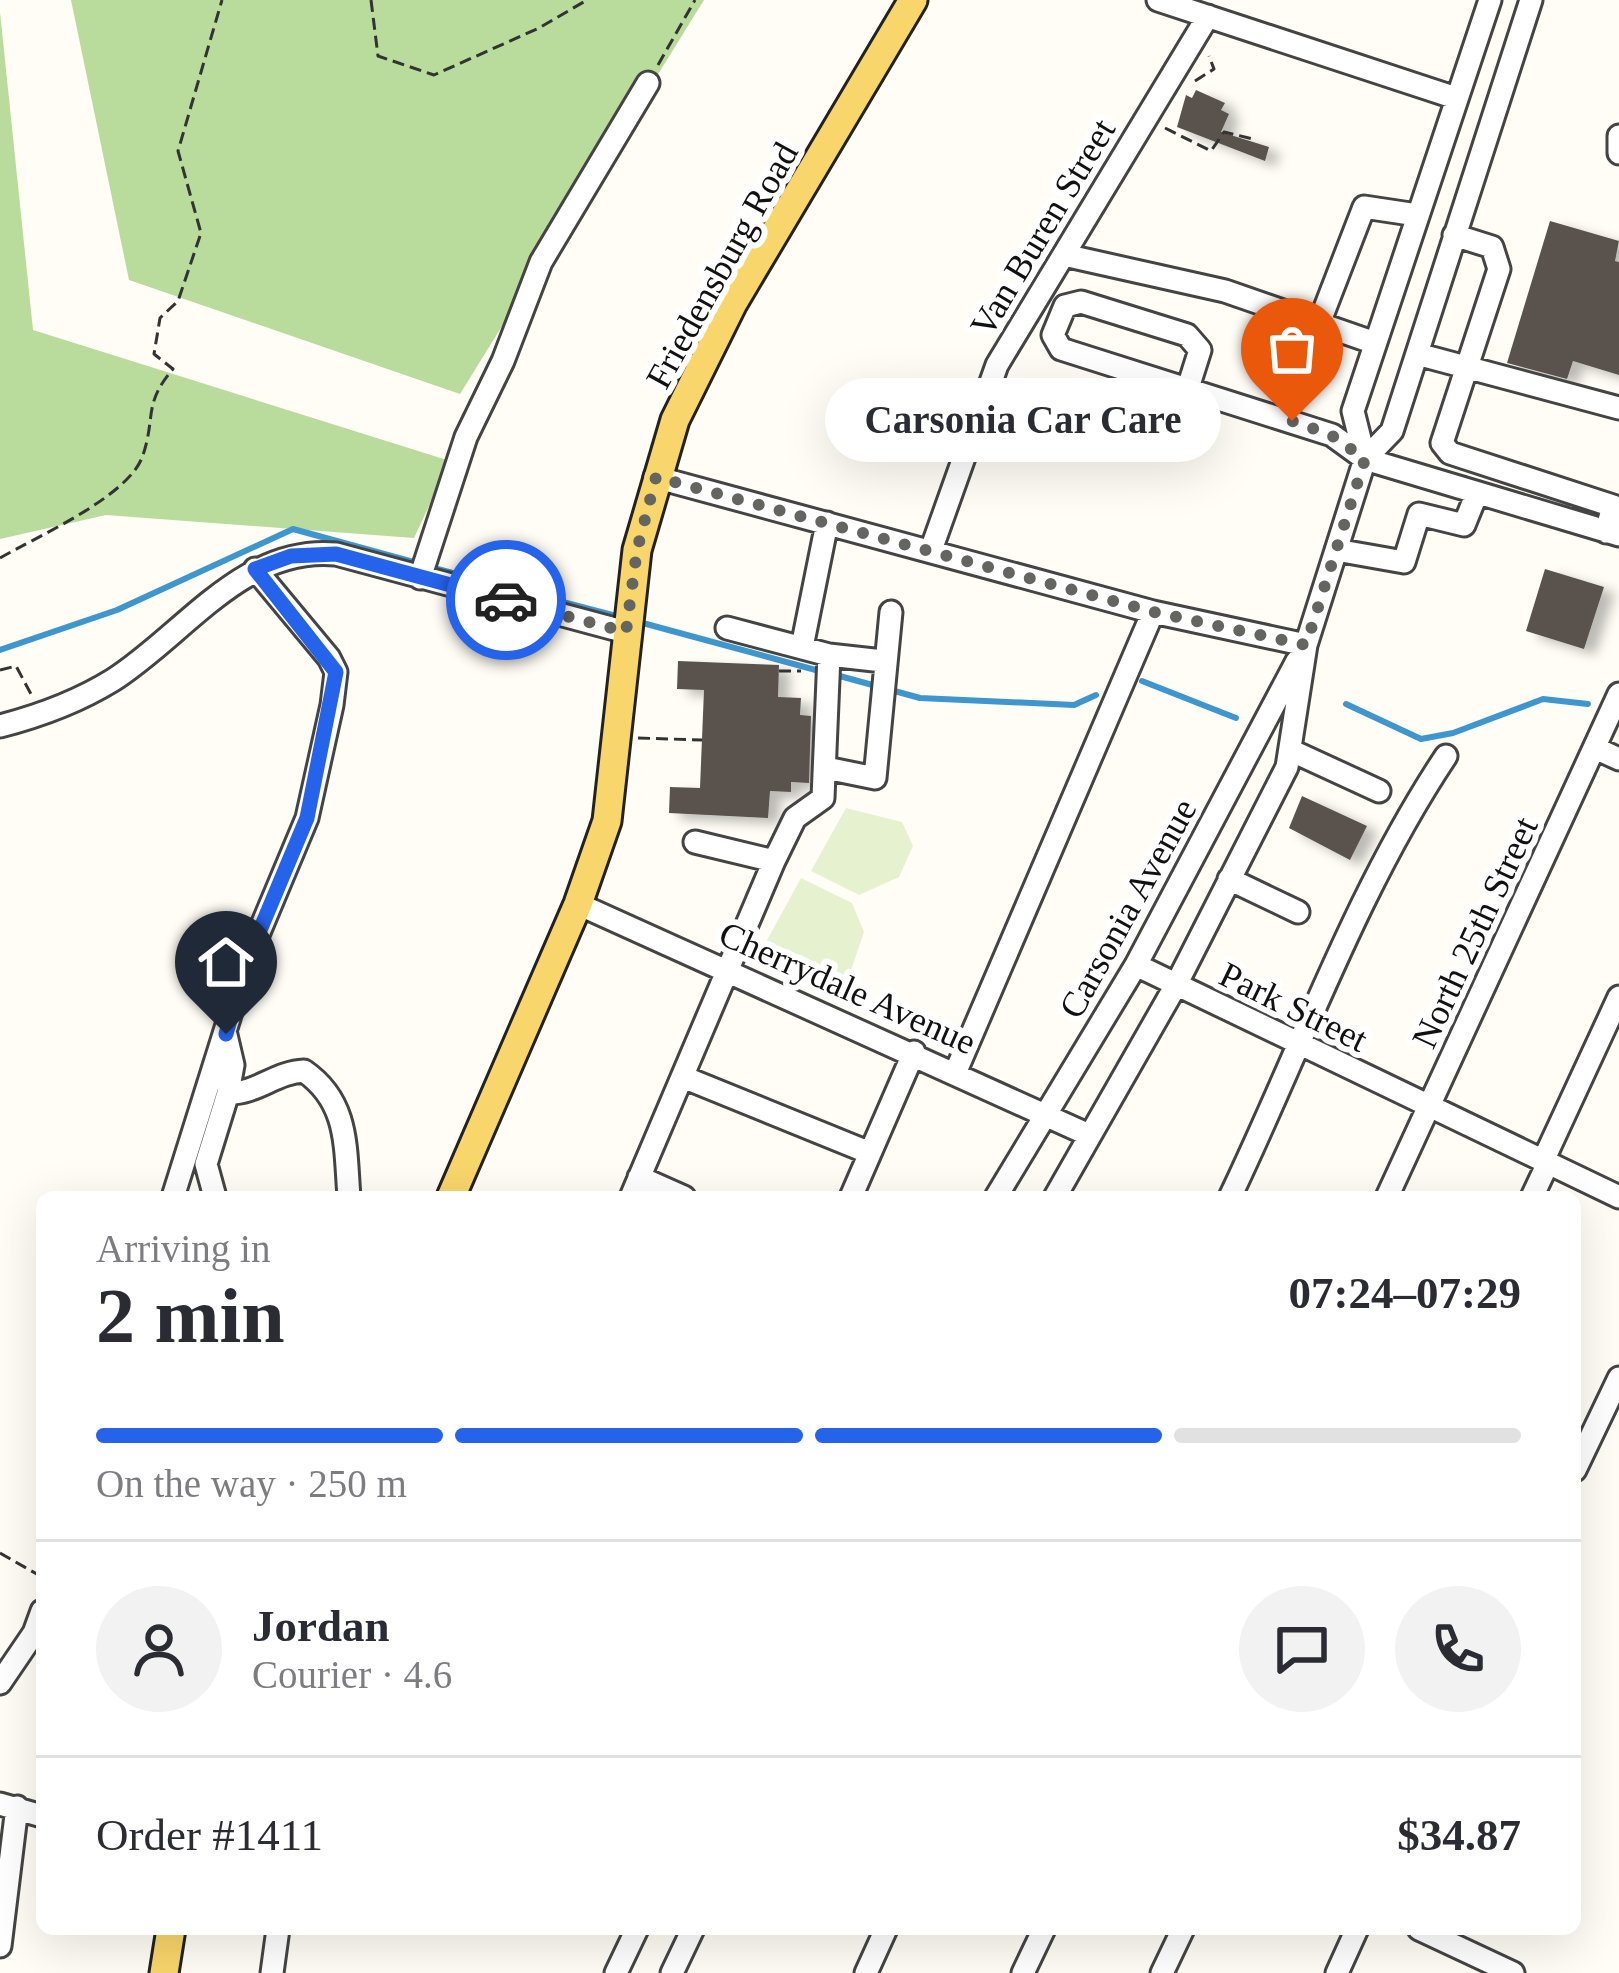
<!DOCTYPE html>
<html lang="en">
<head>
<meta charset="utf-8">
<style>
	:root { --surface:#fff; --page:#f2f2f3; --text:#2b2b33; --muted:#7c7c81; --line:#e1e1e2; --accent:#2563eb }
	body { margin:0; font-family:Georgia,serif; background:var(--page); color:var(--text); height:100vh; display:flex; flex-direction:column; font-size:45px; white-space:nowrap }
	* { box-sizing:border-box; margin:0 }
	p { font-size:39px; color:var(--muted) }
	.icon { flex:none; width:66px; height:66px; fill:none; stroke:currentColor; stroke-width:2; stroke-linecap:round; stroke-linejoin:round }
	.map { position:relative; flex:1; overflow:hidden }
	.sheet { position:absolute; left:36px; top:1191px; width:1545px; height:744px; display:flex; flex-direction:column; background:var(--surface); border-radius:18px; box-shadow:0 12px 48px #0002 }
	.sheet>* { flex:none }
	.pin { position:absolute; display:grid; place-items:center; width:102px; height:102px; color:#fff; margin:-123px -51px; border-radius:50% 50% 50% 0; rotate:-45deg; box-shadow:0 0 12px #0007 }
	.pin .icon { rotate:45deg }
	.courier { position:absolute; display:grid; place-items:center; width:120px; height:120px; margin:-60px; border:9px solid #2563eb; border-radius:50%; background:#fff; color:#222; box-shadow:0 3px 15px #0007 }
	.bubble { position:absolute; height:84px; border-radius:42px; background:var(--surface); box-shadow:0 12px 48px #0002; font-size:39px; font-weight:700; line-height:84px; text-align:center }
	.summary em { font-style:normal; font-weight:700 }
	.summary div { display:flex; flex-direction:column-reverse }
	.summary { display:flex; align-items:center; justify-content:space-between; height:204px; padding:0 60px }
	h1 { font-size:78px; font-weight:700; line-height:90px }
	.bar { display:grid; grid-template-columns:repeat(4,1fr); gap:18px 12px; align-content:center; height:144px; padding:0 60px }
	.bar i { height:15px; border-radius:9px; background:var(--line) }
	.bar .current { background:var(--accent) }
	.bar p { grid-column:span 4 }
	.line { display:flex; align-items:center; gap:30px; padding:0 60px; border-top:3px solid var(--line) }
	.line div { flex:1 }
	.round { display:grid; place-items:center; flex:none; width:126px; height:126px; border-radius:63px; background:var(--page) }
	.map>svg:first-child { display:block }
	.forest { fill:#b9dc9c }
	.pitch { fill:#e6f2cf }
	.lines { fill:none; stroke-linecap:round; stroke-linejoin:round }
	.stream { stroke:#3f96cf; stroke-width:6 }
	.building { fill:#5a524d; filter:url(#shadow) }
	.minor-casing { stroke:#444; stroke-width:27 }
	.major-casing { stroke:#222; stroke-width:33 }
	.path { stroke:#333; stroke-width:3; stroke-dasharray:12 6; stroke-linecap:butt }
	.minor { stroke:#fff; stroke-width:21 }
	.major { stroke:#f9d66b; stroke-width:27 }
	.done { stroke:#646461; stroke-width:12; stroke-dasharray:0 21.6 }
	.route { stroke:#2563eb; stroke-width:15 }
	.labels { text-anchor:middle; stroke-width:12; stroke-linejoin:round; paint-order:stroke }
	.street-label { font-size:36px; fill:#111; stroke:#fff }
</style>
</head>
<body>
<div class="map">
<svg width="1619" height="1973" viewBox="0 0 1619 1973">
	<defs>
		<filter id="shadow"><feDropShadow dx="11" dy="6" stdDeviation="6" flood-color="#0004"/></filter>
	</defs>
	<rect width="100%" height="100%" fill="#fffdf5"/>
	<path class="forest" d="M71,0H704L460,394L129,280Z
		M0,12L33,330L450,461L414,538L106,515L0,539Z"/>
	<path class="pitch" d="M846,808L902,822L913,846L899,877L859,895L811,871Z
		M801,878L852,903L864,932L848,979L765,944Z"/>
	<g class="lines">
		<path class="stream" d="M430,567L620,617
			M639,622L823,672
			M0,650L117,610L293,529L417,563
			M836,675L920,698L1074,705L1096,695
			M1142,681L1236,718
			M1346,704L1421,739L1453,733L1543,699L1588,704"/>
	</g>
	<path class="building" d="M1196,90L1225,103L1221,110L1229,114L1221,132L1269,147L1265,161L1177,127L1186,95L1192,98Z
		M1550,221L1619,241L1615,261L1619,262V375L1573,361L1567,379L1507,363Z
		M1545,569L1604,587L1584,649L1526,631Z
		M678,661L779,665L778,697L801,698L800,715L811,716L809,783L791,782V792L770,791L768,818L669,813L670,787L700,788L704,690L677,689Z
		M1302,796L1367,826L1350,860L1289,828Z"/>
	<g class="lines">
		<g class="minor-casing">
			<path id="minor" d="M1158,0L1456,98
				M1619,136V153
				M1454,235L1492,247L1499,269L1442,443L1450,453L1613,506L1606,532
				M1064,255L1225,291L1375,343
				M1320,321L1364,207L1417,215
				M1417,354L1619,408
				M1187,391L1200,350L1187,335L1081,302L1065,306L1053,335L1061,349L1332,435L1365,459L1619,535
				M1365,459L1353,411L1490,0
				M655,477L1153,612L1306,645
				M931,550L997,365L1208,16
				M1336,550L1404,562L1419,514L1464,525L1477,493
				M420,578L466,437L503,361L541,262L648,83
				M727,628L829,655L883,661
				M802,647L827,523
				M0,726C39,716 79,701 113,680C184,635 243,545 336,554L626,632
				M1595,748L1619,759
				M1290,750L1379,791
				M826,768L875,778L891,612
				M695,842L774,861
				M1229,879L1298,912
				M578,904L1089,1135
				M1136,965L1619,1197
				M226,1035L233,1065L228,1093C256,1094 276,1072 304,1071C349,1102 345,1147 349,1197
				M956,1071L1153,612
				M683,1077L870,1153
				M1543,1161L1619,997
				M639,1177L684,1197
				M173,1197L247,961L307,818L332,705L336,672L329,658L255,569
				M215,1197L206,1164L228,1093
				M631,1197L774,861L795,818L823,798L829,655
				M851,1197L914,1052
				M996,1197L1136,965L1297,661
				M1055,1197L1176,985L1287,767L1306,645L1365,459L1392,431L1531,0
				M1230,1197C1300,1051 1356,891 1446,756
				M1387,1197L1619,694
				M1532,1197L1548,1163
				M1575,1470L1619,1378
				M0,1683L34,1633L42,1611
				M0,1804L42,1816
				M1419,1929L1513,1973
				M0,1946L17,1807
				M272,1973L278,1929
				M616,1973L637,1929
				M672,1973L693,1929
				M866,1973L886,1929
				M1023,1973L1044,1929
				M1162,1973L1183,1929
				M1337,1973L1357,1929"/>
		</g>
		<g class="major-casing">
			<path id="major" d="M451,1197L578,904L607,821L637,550L675,420L733,303L913,0
				M164,1973L171,1929"/>
		</g>
		<path class="path" d="M371,0L378,56L434,75L539,28L587,0
			M658,65L695,0
			M1195,81L1214,69L1209,56
			M1165,128L1211,151L1224,132L1253,139
			M0,558C38,536 130,496 143,455C156,416 143,404 173,369L154,354L160,318L178,301L201,233L178,151L222,0
			M0,670L16,666L32,696
			M779,671H801
			M638,738L702,740
			M0,1553L42,1577"/>
		<use href="#minor" class="minor"/>
		<use href="#major" class="major"/>
	</g>
	<g class="lines">
		<path class="done" d="M506,600L626,632L637,550L656,477L1154,612L1306,645L1365,459L1331,435L1292,421"/>
		<path class="route" d="M226,1034L247,961L307,818L336,672L255,569L291,556L336,554L506,600"/>
	</g>
	<g class="labels">
		<g class="street-label">
			<text transform="translate(1042 227) rotate(-59)" y="13">Van Buren Street</text>
			<text transform="translate(721 265) rotate(-61)" y="13">Friedensburg Road</text>
			<text transform="translate(1127 908) rotate(-61)" y="13">Carsonia Avenue</text>
			<text transform="translate(1474 932) rotate(-65)" y="13">North 25th Street</text>
			<text transform="translate(848 987) rotate(24)" y="13">Cherrydale Avenue</text>
			<text transform="translate(1294 1006) rotate(26)" y="13">Park Street</text>
		</g>
	</g>
</svg>
<div class="pin" style="left:1292px;top:421px;background:#ea580c"><svg class="icon" aria-label="bag" viewBox="0 0 24 24"><path d="M5 8h14l-1 12H6zM9 8a3 3 0 0 1 6 0"/></svg></div>
<div class="pin" style="left:226px;top:1034px;background:#1f2937"><svg class="icon" aria-label="home" viewBox="0 0 24 24"><path d="M3 11l9-7 9 7M6 9v11h12V9"/></svg></div>
<div class="courier" style="left:506px;top:600px"><svg class="icon" aria-label="car" viewBox="0 0 24 24"><path d="M5 17H2v-5l4-1 3-4h7l3 4 3 1v5h-3M9 17h6M6 11h13"/><circle cx="7" cy="17" r="2"/><circle cx="17" cy="17" r="2"/></svg></div>
<div class="bubble" style="left:825px;top:378px;width:396px">Carsonia Car Care</div>
<section class="sheet">
<div class="summary"><div><h1>2 min</h1><p>Arriving in</p></div><em>07:24–07:29</em></div>
<div class="bar"><i class="current"></i><i class="current"></i><i class="current"></i><i></i><p>On the way · 250 m</p></div>
<div class="line" style="height:216px"><a class="round"><svg class="icon" aria-label="person" viewBox="0 0 24 24"><circle cx="12" cy="8" r="4"/><path d="M4 21q1-7 8-7t8 7"/></svg></a><div><b>Jordan</b><p>Courier · 4.6</p></div><a class="round"><svg class="icon" aria-label="chat" viewBox="0 0 24 24"><path d="M4 5h16v11H9l-5 4z"/></svg></a><a class="round"><svg class="icon" aria-label="phone" viewBox="0 0 24 24"><path d="M5 4h4l2 5-3 2q2 4 5 5l2-3 5 2v4C11 20 4 13 5 4z"/></svg></a></div>
<div class="line" style="height:156px"><div>Order #1411</div><b>$34.87</b></div>
</section>
</div>
</body>
</html>
